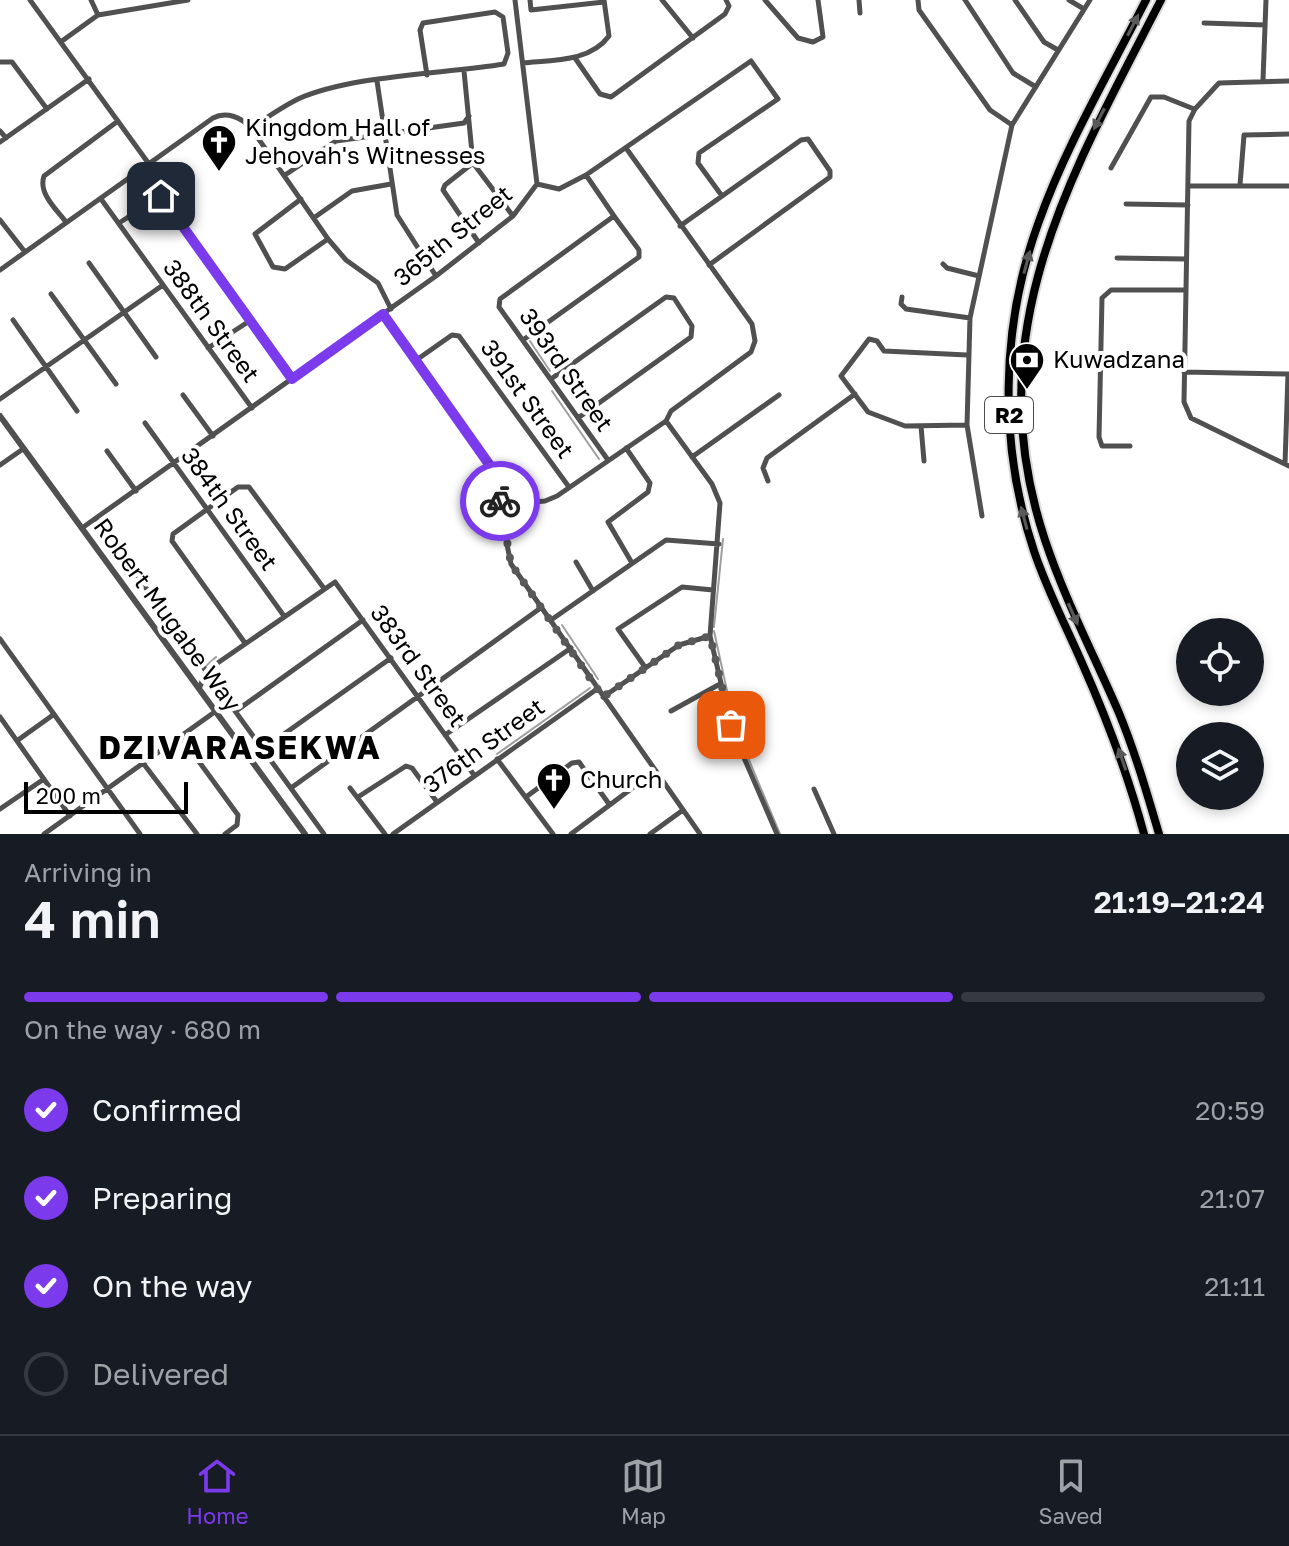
<!DOCTYPE html>
<html lang="en">
<head>
<meta charset="utf-8">
<style>
	:root { --surface:#171b24; --page:#242831; --text:#f1f3f6; --muted:#9ea1a6; --line:#363941; --accent:#7c3aed }
	body { margin:0; font-family:"Golos Text",sans-serif; background:var(--page); color:var(--text); height:100vh; display:flex; flex-direction:column; font-size:30px; white-space:nowrap }
	* { box-sizing:border-box; margin:0 }
	p { font-size:26px; color:var(--muted) }
	.icon { flex:none; width:44px; height:44px; fill:none; stroke:currentColor; stroke-width:2; stroke-linecap:round; stroke-linejoin:round }
	.map { position:relative; height:834px; overflow:hidden }
	.details { display:flex; flex-direction:column; background:var(--surface); flex:1 }
	.details>* { flex:none }
	.fabs { position:absolute; left:1176px; top:618px; display:grid; gap:16px }
	.fabs a { display:grid; place-items:center; width:88px; height:88px; border-radius:50%; background:var(--surface); box-shadow:0 4px 12px #0003; font-size:40px }
	.scale { position:absolute; left:24px; bottom:20px; width:164px; box-sizing:border-box; padding-left:8px; border:4px solid #000; border-top:0; font-size:22px; line-height:28px; white-space:nowrap; color:#000; -webkit-text-stroke:6px #fff; paint-order:stroke }
	.pin { position:absolute; display:grid; place-items:center; width:68px; height:68px; color:#fff; margin:-34px; border-radius:16px; box-shadow:0 4px 12px #0006 }
	.courier { position:absolute; display:grid; place-items:center; width:80px; height:80px; margin:-40px; border:6px solid #7c3aed; border-radius:50%; background:#fff; color:#222; box-shadow:0 2px 10px #0007 }
	.overview em { font-style:normal; font-weight:600 }
	.overview div { display:flex; flex-direction:column-reverse }
	.overview { display:flex; align-items:center; justify-content:space-between; height:136px; padding:0 24px }
	h1 { font-size:52px; font-weight:600; line-height:60px }
	.bar { display:grid; grid-template-columns:repeat(4,1fr); gap:12px 8px; align-content:center; height:96px; padding:0 24px }
	.bar i { height:10px; border-radius:6px; background:var(--line) }
	.bar .active { background:var(--accent) }
	.bar p { grid-column:span 4 }
	ol { padding:0 24px; list-style:none }
	li { display:flex; align-items:center; gap:24px; height:88px }
	li p { margin-inline-start:auto }
	li .icon { padding:8px; border-radius:50%; background:var(--accent); color:#fff; stroke-width:4 }
	li:last-child { color:var(--muted) }
	li i { width:44px; height:44px; border:4px solid var(--line); border-radius:50% }
	.tab-bar { display:flex; justify-content:space-around; align-items:center; height:112px; border-top:2px solid var(--line); background:var(--surface); font-size:22px; color:var(--muted) }
	.tab-bar a { display:grid; justify-items:center; gap:4px }
	.tab-bar .active { color:var(--accent) }
	.map>svg:first-child { display:block }
	.lines { fill:none; stroke-linecap:round; stroke-linejoin:round }
	.stream { stroke:#9e9e9e; stroke-width:2 }
	.trunk-casing { stroke:#dbdbdb; stroke-width:12 }
	.minor { stroke:#505050; stroke-width:5 }
	.tertiary { stroke:#505050; stroke-width:6 }
	.trunk { stroke:#000; stroke-width:8 }
	.oneway { fill:#595959 }
	.done { stroke:#595959; stroke-width:8; stroke-dasharray:0 14.4 }
	.route { stroke:#7c3aed; stroke-width:10 }
	.labels { text-anchor:middle; stroke-width:8; stroke-linejoin:round; paint-order:stroke }
	.shield { fill:#fff; stroke:#4c4c4c; stroke-width:2 }
	.shield-label { font-size:22px; font-weight:bold; fill:#000 }
	.poi-label { font-size:24px; fill:#000; stroke:#fff; text-anchor:start }
	.street-label { font-size:24px; fill:#000; stroke:#fff }
	.district-label { font-size:32px; font-weight:bold; letter-spacing:2px; fill:#000; stroke:#fff }
</style>
</head>
<body>
<div class="map">
<svg width="1289" height="834" viewBox="0 0 1289 834">
	<rect width="100%" height="100%" fill="#fff"/>
	<g class="lines">
		<path class="stream" d="M530,341L550,371
			M552,391L599,459
			M562,625L598,679
			M714,627L723,539
			M714,631L734,723
			M206,666L216,657
			M736,729L780,834
			M497,754L590,688"/>
		<g class="trunk-casing">
			<path id="trunk" d="M1144,834C1128,775 1107,719 1082,663C1066,626 1047,590 1034,551C999,446 1000,329 1038,224C1065,147 1109,73 1146,0
				M1159,834C1147,793 1135,752 1119,713C1094,655 1065,600 1045,540C976,333 1070,177 1161,0"/>
		</g>
		<path class="minor" d="M30,0L149,164
			M91,0L98,15
			M515,0L537,184
			M530,0L531,10L604,2
			M662,0L693,38
			M765,0L798,38L813,42L823,37L818,0
			M859,0L860,13
			M918,0L919,10L990,110L1012,125
			M965,0L1013,73L1036,87
			M1015,0L1044,42L1058,50
			M1069,0L1084,9
			M1204,23L1265,25
			M62,41L98,15L188,0
			M575,58L600,94L611,97L725,14L729,6L726,0
			M0,62H12L47,109
			M523,63C553,60 590,62 609,36L604,0
			M464,71L473,163L513,216
			M1263,80L1266,0
			M377,81L397,215L436,276
			M1289,81L1219,83L1195,109L1189,121L1184,402L1191,418L1289,466
			M251,128C266,118 282,107 298,99C352,75 443,74 504,64L508,53L503,17L495,12L423,23L420,30L427,75
			M0,131L6,138
			M0,142L89,79
			M626,148L752,324L755,341L751,352L671,411L666,421
			M473,163L445,185L443,190L479,243
			M1111,168L1151,97H1164L1194,109
			M285,175L336,141L464,123L469,116
			M1240,185L1244,135L1289,134
			M1188,186H1289
			M101,199L252,408
			M301,199L255,234L273,267L285,269L328,239
			M1126,204L1188,205
			M315,217L352,191L391,184
			M0,220L25,252
			M66,222C56,209 38,193 44,176L118,121
			M119,223L161,196L292,379
			M680,226L801,140L808,139L830,171V177L709,265
			M1117,258L1186,259
			M89,263L156,357
			M943,264L947,268L979,276
			M0,270L213,118C226,111 241,117 251,128L328,239L346,260L378,283L391,309
			M51,294L116,384
			M902,297L901,304L906,309L970,318
			M383,314L491,467L511,564L700,834
			M13,320L77,411
			M523,340L639,257V250L614,216
			M208,348L251,320
			M415,361L452,335L459,336L569,487
			M1184,372L1289,374
			M551,379L666,297L674,298L692,326L691,337L578,418
			M183,395L213,436
			M0,399L163,285
			M666,421L712,484L720,503L710,636L732,730L777,834
			M145,423L284,616
			M967,425L905,426L868,412L841,376L869,339L877,341L884,351L967,355
			M921,426L924,461
			M1130,446H1102L1099,437L1102,298L1111,290H1186
			M626,448L650,483L648,492L608,522L632,563
			M107,451L136,491
			M692,457L779,395
			M608,460L499,307L500,299L614,216L586,175L751,61L778,99L699,153L698,163L722,196
			M1285,464L1288,374
			M0,465L23,449
			M768,481L763,468L767,458L855,394
			M501,505L545,501L557,496L666,421
			M982,516L967,425L970,318L1012,125L1090,0
			M96,519L324,834
			M82,528L436,276L513,216L537,184L559,189L586,175
			M576,562L593,591
			M551,620L666,540L719,544
			M0,639L140,834
			M245,643L172,541L173,534L238,487H249L323,587
			M645,667L618,629L682,587L713,590
			M199,689L206,671L335,582L474,775
			M603,697L679,645L710,636
			M236,711L363,620
			M671,711L720,684
			M0,717L70,816
			M445,735L571,648
			M181,737L238,815L237,825L225,834
			M18,740L53,715
			M263,749L391,658
			M497,759L553,834
			M143,763L197,834
			M291,788L542,607
			M350,788L385,834
			M814,789L834,834
			M358,797L406,766L412,768L437,802
			M526,797L572,763L579,762L609,804
			M0,809L44,779
			M44,834L216,711
			M393,834L597,689
			M571,834L655,771
			M650,834L683,810"/>
		<path class="tertiary" d="M0,416L305,834"/>
		<use href="#trunk" class="trunk"/>
	</g>
	<defs><path id="oneway-solid" d="M-6-.8H1V-3.2L6.5 0L1 3.2V.8H-6Z" transform="scale(2)"/></defs>
	<g class="oneway">
		<use href="#oneway-solid" transform="translate(1133 25) rotate(-63)"/>
		<use href="#oneway-solid" transform="translate(1099 119) rotate(117)"/>
		<use href="#oneway-solid" transform="translate(1027 262) rotate(-75)"/>
		<use href="#oneway-solid" transform="translate(1024 518) rotate(-105)"/>
		<use href="#oneway-solid" transform="translate(1073 614) rotate(66)"/>
		<use href="#oneway-solid" transform="translate(1122 759) rotate(-109)"/>
	</g>
	<g class="lines">
		<path class="done" d="M500,501L511,564L603,697L679,645L710,636L731,725"/>
		<path class="route" d="M161,196L292,379L383,314L491,467L500,501"/>
	</g>
	<defs>
		<g id="church-pin" transform="scale(1.8)"><path d="M0 17L-7.5 6A9.5 9.5 0 1 1 7.5 6Z" fill="#000" stroke="#fff"/><path d="M-1.2-6h2.4v3.5h3.3v2.4h-3.3V6h-2.4V-.1h-3.3v-2.4h3.3Z" fill="#fff"/></g>
		<g id="bank-pin" transform="scale(1.8)"><path d="M0 17L-7.5 6A9.5 9.5 0 1 1 7.5 6Z" fill="#000" stroke="#fff"/><path d="M-6-4H6V4H-6ZM0-2.3a2.3 2.3 0 1 0 0 4.6a2.3 2.3 0 1 0 0-4.6Z" fill="#fff"/></g>
	</defs>
	<g fill-rule="evenodd">
		<use href="#church-pin" x="219" y="142"/>
		<use href="#bank-pin" x="1027" y="360"/>
		<use href="#church-pin" x="554" y="780"/>
	</g>
	<g class="labels">
		<rect class="shield" x="985" y="397" width="48" height="36" rx="6"/>
		<g class="shield-label">
			<text x="1009" y="423">R2</text>
		</g>
		<g class="poi-label">
			<text x="245" y="136">Kingdom Hall of<tspan x="245" dy="28">Jehovah's Witnesses</tspan></text>
			<text x="1053" y="368">Kuwadzana</text>
			<text x="580" y="788">Church</text>
		</g>
		<g class="street-label">
			<text transform="translate(453 236) rotate(-39)" y="8">365th Street</text>
			<text transform="translate(211 321) rotate(54)" y="8">388th Street</text>
			<text transform="translate(566 370) rotate(55)" y="8">393rd Street</text>
			<text transform="translate(527 399) rotate(54)" y="8">391st Street</text>
			<text transform="translate(229 509) rotate(54)" y="8">384th Street</text>
			<text transform="translate(167 615) rotate(54)" y="8">Robert Mugabe Way</text>
			<text transform="translate(418 666) rotate(54)" y="8">383rd Street</text>
			<text transform="translate(484 746) rotate(-36)" y="8">376th Street</text>
		</g>
		<g class="district-label">
			<text x="240" y="759">DZIVARASEKWA</text>
		</g>
	</g>
</svg>
<div class="fabs">
<a><svg class="icon" aria-label="locate" viewBox="0 0 24 24"><circle cx="12" cy="12" r="6"/><path d="M12 2v4M12 18v4M2 12h4M18 12h4"/></svg></a>
<a><svg class="icon" aria-label="layers" viewBox="0 0 24 24"><path d="M12 4l9 5-9 5-9-5zM3 14l9 5 9-5"/></svg></a>
</div>
<div class="scale">200 m</div>
<div class="pin" style="left:731px;top:725px;background:#ea580c"><svg class="icon" aria-label="bag" viewBox="0 0 24 24"><path d="M5 8h14l-1 12H6zM9 8a3 3 0 0 1 6 0"/></svg></div>
<div class="pin" style="left:161px;top:196px;background:#1f2937"><svg class="icon" aria-label="home" viewBox="0 0 24 24"><path d="M3 11l9-7 9 7M6 9v11h12V9"/></svg></div>
<div class="courier" style="left:500px;top:501px"><svg class="icon" aria-label="bike" viewBox="0 0 24 24"><circle cx="6" cy="16" r="4"/><circle cx="18" cy="16" r="4"/><path d="M6 16l4-8h5l3 8M10 8l3 8H6M13 5h3"/></svg></div>
</div>
<section class="details">
<div class="overview"><div><h1>4 min</h1><p>Arriving in</p></div><em>21:19–21:24</em></div>
<div class="bar"><i class="active"></i><i class="active"></i><i class="active"></i><i></i><p>On the way · 680 m</p></div>
<ol>
<li><svg class="icon" aria-label="check" viewBox="0 0 24 24"><path d="M5 12l5 5 9-10"/></svg>Confirmed<p>20:59</p></li>
<li><svg class="icon" aria-label="check" viewBox="0 0 24 24"><path d="M5 12l5 5 9-10"/></svg>Preparing<p>21:07</p></li>
<li><svg class="icon" aria-label="check" viewBox="0 0 24 24"><path d="M5 12l5 5 9-10"/></svg>On the way<p>21:11</p></li>
<li><i></i>Delivered</li>
</ol>
</section>
<nav class="tab-bar">
<a class="active"><svg class="icon" aria-label="home" viewBox="0 0 24 24"><path d="M3 11l9-7 9 7M6 9v11h12V9"/></svg>Home</a>
<a><svg class="icon" aria-label="map" viewBox="0 0 24 24"><path d="M3 6l6-2 6 2 6-2v14l-6 2-6-2-6 2zM9 4v14M15 6v14"/></svg>Map</a>
<a><svg class="icon" aria-label="saved" viewBox="0 0 24 24"><path d="M7 4h10v16l-5-4-5 4z"/></svg>Saved</a>
</nav>
</body>
</html>
